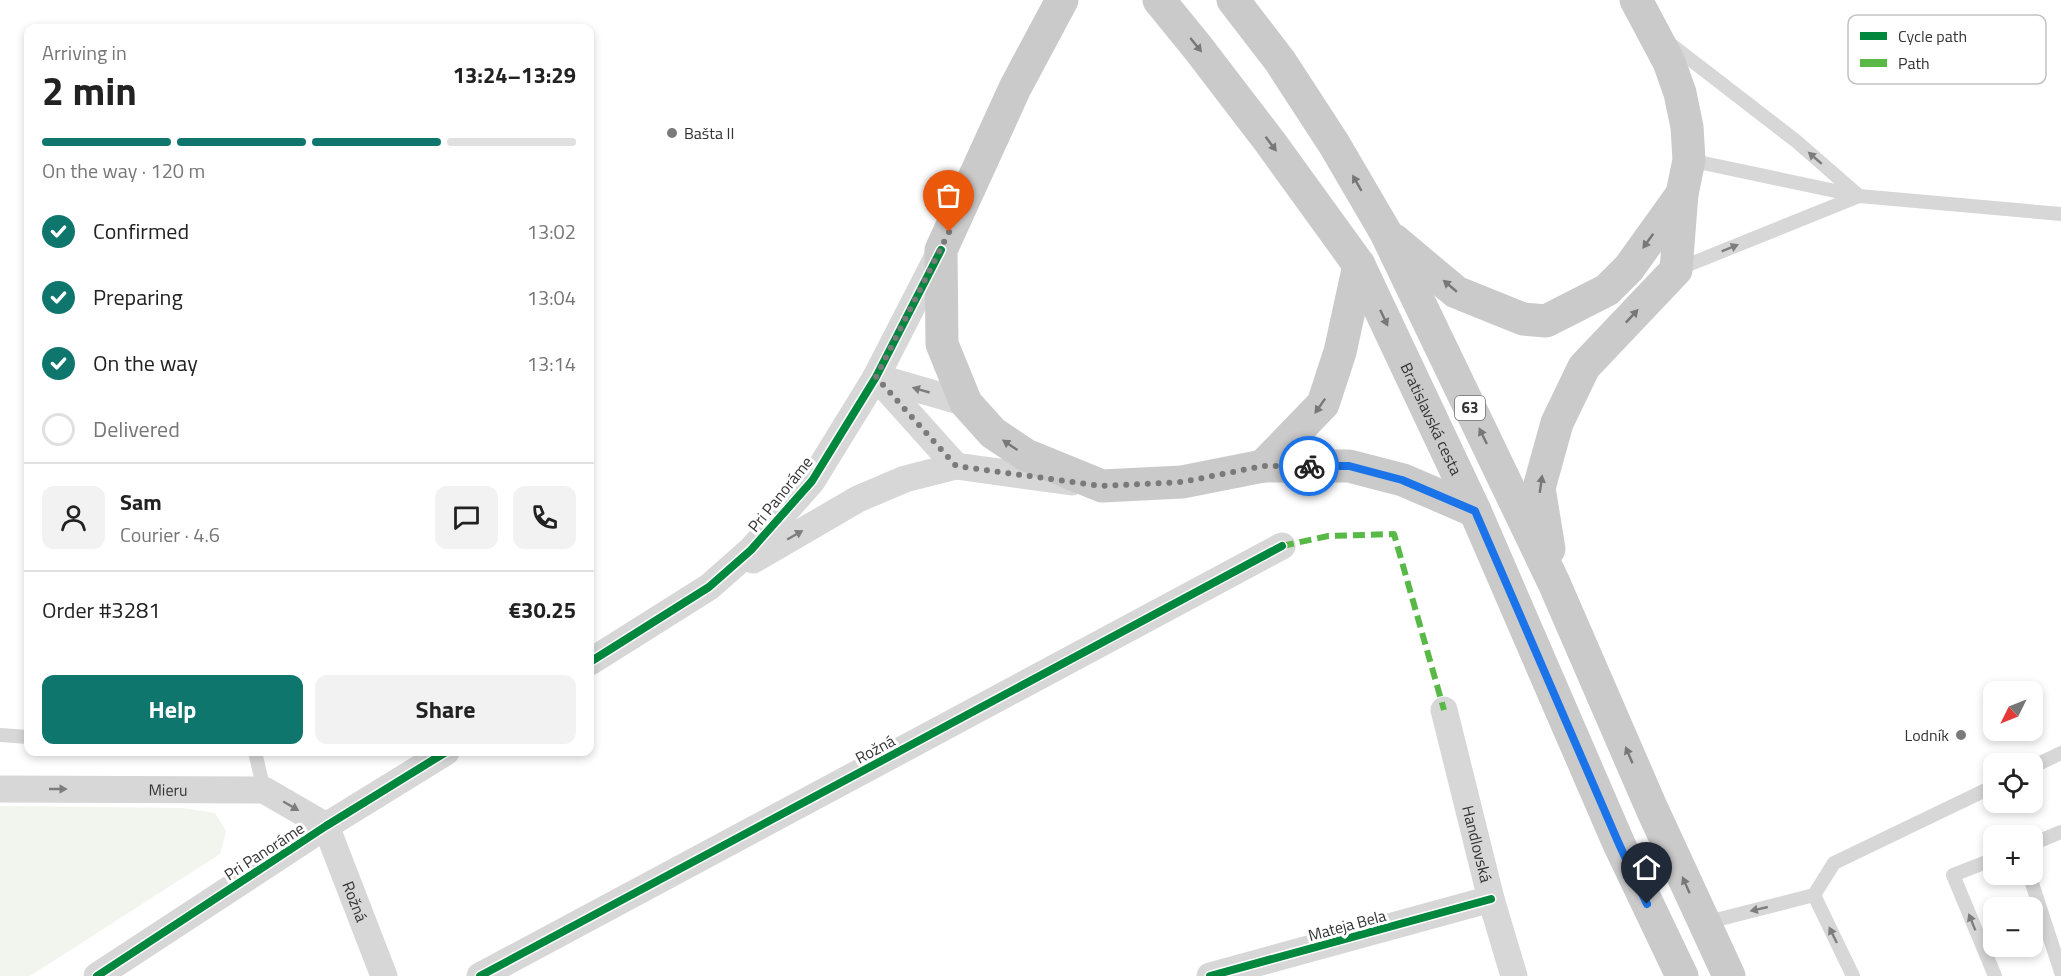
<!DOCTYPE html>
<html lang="en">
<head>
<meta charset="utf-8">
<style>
	:root { --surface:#fff; --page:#f2f2f2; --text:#222; --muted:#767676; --line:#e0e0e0; --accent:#0f766e }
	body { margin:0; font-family:"Titillium Web",sans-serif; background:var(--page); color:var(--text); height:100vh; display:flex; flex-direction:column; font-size:22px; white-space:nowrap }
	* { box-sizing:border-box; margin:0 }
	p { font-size:20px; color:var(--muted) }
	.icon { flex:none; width:33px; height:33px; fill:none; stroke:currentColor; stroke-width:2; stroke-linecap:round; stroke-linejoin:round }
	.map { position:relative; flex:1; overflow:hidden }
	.sheet { position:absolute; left:24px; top:24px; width:570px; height:732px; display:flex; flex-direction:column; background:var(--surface); border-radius:12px; box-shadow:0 3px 9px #0003 }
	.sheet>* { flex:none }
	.needle { width:39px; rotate:227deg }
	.buttons { position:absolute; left:1983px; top:681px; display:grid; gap:12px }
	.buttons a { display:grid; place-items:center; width:60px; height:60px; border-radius:12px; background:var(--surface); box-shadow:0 3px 9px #0003; font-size:30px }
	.pin { position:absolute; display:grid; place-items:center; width:51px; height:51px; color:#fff; margin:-62px -26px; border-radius:50% 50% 50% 0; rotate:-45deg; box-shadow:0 0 6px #0007 }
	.pin .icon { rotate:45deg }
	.courier { position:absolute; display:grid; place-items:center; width:60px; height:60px; margin:-30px; border:4px solid #1a73e8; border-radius:50%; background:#fff; color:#222; box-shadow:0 2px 8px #0007 }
	.head em { font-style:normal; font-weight:700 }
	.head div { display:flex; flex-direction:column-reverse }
	.head { display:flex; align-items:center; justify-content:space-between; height:102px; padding:0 18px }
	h1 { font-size:39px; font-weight:700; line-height:45px }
	.bar { display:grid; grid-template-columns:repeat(4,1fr); gap:9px 6px; align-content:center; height:72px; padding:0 18px }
	.bar i { height:8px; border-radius:4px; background:var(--line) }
	.bar .on { background:var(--accent) }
	.bar p { grid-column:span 4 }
	.line { display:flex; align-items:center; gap:15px; padding:0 18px; border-top:2px solid var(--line) }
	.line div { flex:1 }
	.round { display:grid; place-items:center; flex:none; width:63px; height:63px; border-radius:12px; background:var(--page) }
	ol { padding:0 18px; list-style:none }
	li { display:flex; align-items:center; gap:18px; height:66px }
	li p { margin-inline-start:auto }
	li .icon { padding:6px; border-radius:50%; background:var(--accent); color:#fff; stroke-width:4 }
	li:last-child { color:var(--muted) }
	li i { width:33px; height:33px; border:3px solid var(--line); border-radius:50% }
	.primary-button { display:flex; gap:12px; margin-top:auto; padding:12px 18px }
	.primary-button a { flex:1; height:69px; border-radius:12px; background:var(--accent); color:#fff; font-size:24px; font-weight:700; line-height:69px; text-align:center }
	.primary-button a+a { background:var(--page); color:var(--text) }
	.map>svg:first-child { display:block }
	.green { fill:#f1f5ed }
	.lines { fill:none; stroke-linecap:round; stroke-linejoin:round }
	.service { stroke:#d7d7d7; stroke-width:14 }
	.minor { stroke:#d7d7d7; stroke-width:27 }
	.primary { stroke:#cacaca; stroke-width:33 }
	.quiet { stroke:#58b947; stroke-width:6; stroke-dasharray:12 6; stroke-linecap:butt }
	.cycleway-casing { stroke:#fff; stroke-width:11 }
	.cycleway { stroke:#00873e; stroke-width:8 }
	.oneway { fill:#777 }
	.oneway2 { fill:#7d7d7d }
	.done { stroke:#7a7a7a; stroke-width:6; stroke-dasharray:0 10.8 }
	.route { stroke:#1a73e8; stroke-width:8 }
	.poi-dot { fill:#7a7a7a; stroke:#fff; stroke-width:2 }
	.labels { text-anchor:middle; stroke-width:6; stroke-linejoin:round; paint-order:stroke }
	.shield { fill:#fff; stroke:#707070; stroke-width:1.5 }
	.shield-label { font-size:15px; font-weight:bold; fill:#333 }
	.poi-label { font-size:16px; fill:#333; stroke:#fff; text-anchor:start }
	.street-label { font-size:16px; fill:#333; stroke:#fff }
	.key { fill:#fff; stroke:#c2c2c2; stroke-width:1.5 }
	.key-label { font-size:16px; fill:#333 }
</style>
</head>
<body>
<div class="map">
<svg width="2061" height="976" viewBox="0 0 2061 976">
	<rect width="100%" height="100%" fill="#fff"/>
	<path class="green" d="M0,806L183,808L215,813L226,831L220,854L30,976H0Z"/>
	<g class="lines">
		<path class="service" d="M1669,43L1796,141L1858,195
			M1689,160L1859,196L2061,214
			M1678,269L1859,196
			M0,735L28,737
			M255,752L264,790
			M2032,767L2061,753
			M2032,844L2061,832
			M1994,859L1953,875L1995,976
			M2029,874L2061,972
			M1814,895L1853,976
			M1704,923L1814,895L1834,863L1994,786"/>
		<g class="minor">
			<path d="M876,377L956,466"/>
			<path d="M876,377L966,403"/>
			<path d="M753,560L858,499L905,479L956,466L1072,482"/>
			<path d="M590,662L709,587L751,550L812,481L876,377L941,250"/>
			<path id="s1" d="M1444,710L1491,899L1514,976"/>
			<path id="s2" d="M0,789L264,790L326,826"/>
			<path id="s3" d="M326,826L384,976"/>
			<path d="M97,976L326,826L446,752"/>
			<path d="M480,976L1282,546"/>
			<path d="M1210,976L1491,899"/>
		</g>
		<g class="primary">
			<path d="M1062,0L1015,88L941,250L942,344L966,403L993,433L1026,455L1102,486L1182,482L1263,466H1349L1403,480L1475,511"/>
			<path id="s4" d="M1159,0L1198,48L1270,142L1359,265L1475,511L1619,844L1682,976"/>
			<path d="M1233,0L1280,61L1334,144L1386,233L1554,583L1652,809L1729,976"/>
			<path d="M1394,240L1456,292L1523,319L1546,321L1607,290L1629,268L1682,194"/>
			<path d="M1263,466L1323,404L1340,352L1359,265"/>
			<path d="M1549,549L1539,488L1557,423L1584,367L1676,270L1682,194L1689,160L1687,127L1680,93L1669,62L1636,0"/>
		</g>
		<path class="quiet" d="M1282,546L1328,536L1394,534L1444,710"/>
		<g class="cycleway-casing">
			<path id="cycleway" d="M590,662L709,587L751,550L812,481L876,377L941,250
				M97,976L326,826L446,752
				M480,976L1282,546
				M1210,976L1491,899"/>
		</g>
		<use href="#cycleway" class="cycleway"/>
	</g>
	<defs><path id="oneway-solid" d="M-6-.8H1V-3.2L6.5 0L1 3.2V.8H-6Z" transform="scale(1.5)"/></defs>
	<g class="oneway">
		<use href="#oneway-solid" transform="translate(1196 45) rotate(51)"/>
		<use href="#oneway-solid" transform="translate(1271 144) rotate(53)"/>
		<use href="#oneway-solid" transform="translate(1357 183) rotate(-120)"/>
		<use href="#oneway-solid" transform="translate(1648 241) rotate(126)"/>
		<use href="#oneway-solid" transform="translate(1450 286) rotate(-140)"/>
		<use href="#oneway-solid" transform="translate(1632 316) rotate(-47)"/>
		<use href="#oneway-solid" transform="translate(1384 318) rotate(65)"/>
		<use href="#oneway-solid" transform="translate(1320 406) rotate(125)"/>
		<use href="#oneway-solid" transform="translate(1483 436) rotate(-116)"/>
		<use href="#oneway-solid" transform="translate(1010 445) rotate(-146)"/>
		<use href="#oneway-solid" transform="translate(1541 484) rotate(-82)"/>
		<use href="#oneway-solid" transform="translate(1629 755) rotate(-113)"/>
		<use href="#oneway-solid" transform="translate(1686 885) rotate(-114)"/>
	</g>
	<g class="oneway2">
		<use href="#oneway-solid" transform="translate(1815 158) rotate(-139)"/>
		<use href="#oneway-solid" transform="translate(1730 248) rotate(-22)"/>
		<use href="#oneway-solid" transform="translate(921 390) rotate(-164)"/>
		<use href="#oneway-solid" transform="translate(795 535) rotate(-30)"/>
		<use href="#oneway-solid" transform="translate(58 789)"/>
		<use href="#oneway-solid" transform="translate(291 806) rotate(30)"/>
		<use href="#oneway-solid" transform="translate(1759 909) rotate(167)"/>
		<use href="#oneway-solid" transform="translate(1972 922) rotate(-112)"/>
		<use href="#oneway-solid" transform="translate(1833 935) rotate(-116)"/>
	</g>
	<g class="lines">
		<path class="done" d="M949,232L876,377L956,466L1102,486L1182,482L1263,466H1309"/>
		<path class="route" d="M1309,466H1349L1402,480L1475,511L1619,844L1647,904"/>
	</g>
	<g class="poi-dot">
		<circle cx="672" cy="133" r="6"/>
		<circle cx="1961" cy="735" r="6"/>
	</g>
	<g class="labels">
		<rect class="shield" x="1455" y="396" width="30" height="24" rx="4.5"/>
		<g class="shield-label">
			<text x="1470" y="413">63</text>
		</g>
		<g class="poi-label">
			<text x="684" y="139">Bašta II</text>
			<text x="1949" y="741" text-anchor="end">Lodník</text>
		</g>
		<g class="street-label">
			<text dy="6" stroke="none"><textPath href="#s4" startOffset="502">Bratislavská cesta</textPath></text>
			<text transform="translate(780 494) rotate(-51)" y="6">Pri Panoráme</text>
			<text transform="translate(875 749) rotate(-28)" y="6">Rožná</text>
			<text dy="6" stroke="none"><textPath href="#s2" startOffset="168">Mieru</textPath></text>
			<text dy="6" stroke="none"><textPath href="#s1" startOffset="138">Handlovská</textPath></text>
			<text transform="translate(264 851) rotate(-33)" y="6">Pri Panoráme</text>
			<text dy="6" stroke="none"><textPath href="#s3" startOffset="81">Rožná</textPath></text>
			<text transform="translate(1347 925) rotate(-15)" y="6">Mateja Bela</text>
		</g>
	</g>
	<rect x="1848" y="15" width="198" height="69" rx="9" class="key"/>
	<rect x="1860" y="32" width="27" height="8" fill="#00873e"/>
	<rect x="1860" y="59" width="27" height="8" fill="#58b947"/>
	<g class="key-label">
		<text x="1898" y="42">Cycle path</text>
		<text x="1898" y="69">Path</text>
	</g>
</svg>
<div class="buttons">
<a><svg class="needle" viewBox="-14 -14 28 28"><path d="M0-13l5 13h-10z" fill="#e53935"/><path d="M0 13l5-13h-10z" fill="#767676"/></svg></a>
<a><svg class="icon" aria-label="locate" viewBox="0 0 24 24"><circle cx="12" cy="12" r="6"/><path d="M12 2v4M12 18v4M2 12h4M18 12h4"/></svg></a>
<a>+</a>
<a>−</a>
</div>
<div class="pin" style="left:949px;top:232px;background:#ea580c"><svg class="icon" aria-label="bag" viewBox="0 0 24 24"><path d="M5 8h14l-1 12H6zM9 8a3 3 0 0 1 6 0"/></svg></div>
<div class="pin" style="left:1647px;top:904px;background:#1f2937"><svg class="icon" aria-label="home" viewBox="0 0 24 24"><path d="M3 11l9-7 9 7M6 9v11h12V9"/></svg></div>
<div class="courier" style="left:1309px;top:466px"><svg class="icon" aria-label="bike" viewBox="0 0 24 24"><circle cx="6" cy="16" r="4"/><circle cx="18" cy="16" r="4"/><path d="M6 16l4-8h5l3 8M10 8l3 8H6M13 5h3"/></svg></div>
<section class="sheet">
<div class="head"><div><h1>2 min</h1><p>Arriving in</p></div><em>13:24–13:29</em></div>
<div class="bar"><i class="on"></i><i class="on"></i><i class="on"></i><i></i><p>On the way · 120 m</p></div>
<ol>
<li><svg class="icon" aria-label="check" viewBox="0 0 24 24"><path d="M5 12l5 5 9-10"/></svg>Confirmed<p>13:02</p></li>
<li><svg class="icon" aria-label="check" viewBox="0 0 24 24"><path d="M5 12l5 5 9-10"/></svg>Preparing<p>13:04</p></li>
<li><svg class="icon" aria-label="check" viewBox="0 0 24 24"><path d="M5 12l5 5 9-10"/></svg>On the way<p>13:14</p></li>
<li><i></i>Delivered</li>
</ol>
<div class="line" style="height:108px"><a class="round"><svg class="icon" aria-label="person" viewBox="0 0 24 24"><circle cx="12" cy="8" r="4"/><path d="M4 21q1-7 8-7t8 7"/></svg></a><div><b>Sam</b><p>Courier · 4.6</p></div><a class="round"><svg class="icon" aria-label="chat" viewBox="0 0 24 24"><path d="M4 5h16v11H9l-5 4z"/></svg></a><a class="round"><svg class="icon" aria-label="phone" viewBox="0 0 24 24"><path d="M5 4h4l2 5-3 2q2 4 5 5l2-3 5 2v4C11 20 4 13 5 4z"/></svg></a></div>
<div class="line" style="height:78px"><div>Order #3281</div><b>€30.25</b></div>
<div class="primary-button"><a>Help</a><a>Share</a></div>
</section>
</div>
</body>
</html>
